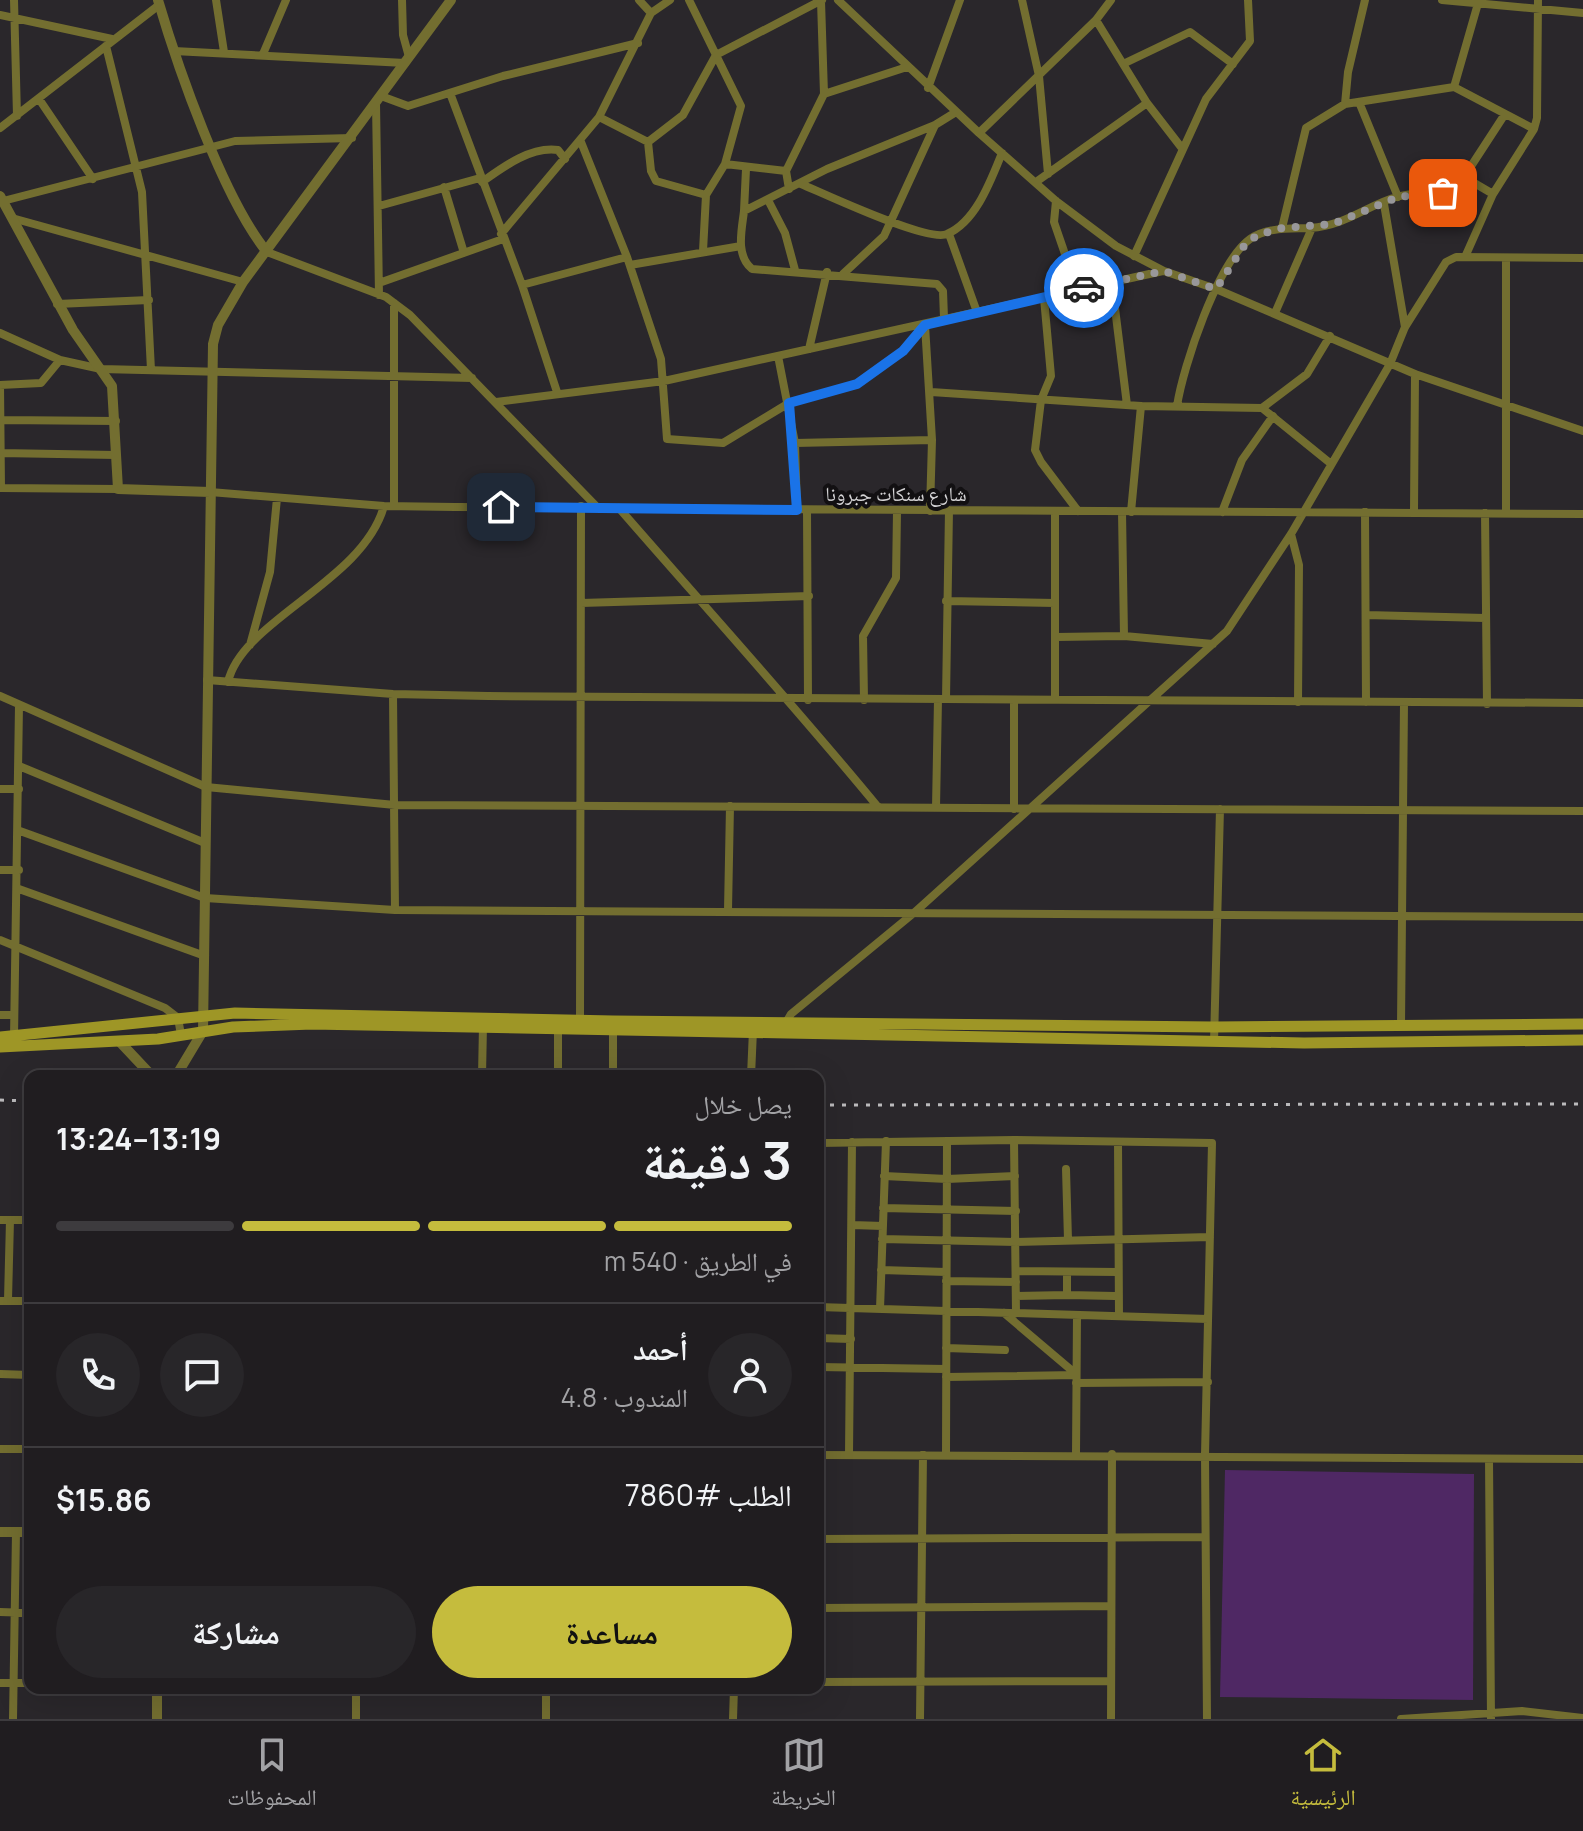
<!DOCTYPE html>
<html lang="ar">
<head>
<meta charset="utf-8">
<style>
	:root { --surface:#201d20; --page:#282629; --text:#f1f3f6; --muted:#a2a2a5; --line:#3d3b3e; --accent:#c5bc3d }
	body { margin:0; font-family:Manrope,"Noto Naskh Arabic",sans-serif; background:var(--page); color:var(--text); direction:rtl; height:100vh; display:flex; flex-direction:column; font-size:30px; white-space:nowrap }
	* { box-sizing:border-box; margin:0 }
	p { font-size:26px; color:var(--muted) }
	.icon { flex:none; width:44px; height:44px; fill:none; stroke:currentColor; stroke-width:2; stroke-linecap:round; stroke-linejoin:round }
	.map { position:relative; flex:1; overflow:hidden; direction:ltr }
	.details { position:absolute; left:24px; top:1070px; width:800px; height:624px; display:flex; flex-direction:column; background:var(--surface); border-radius:16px; box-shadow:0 8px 32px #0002,0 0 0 2px var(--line); direction:rtl }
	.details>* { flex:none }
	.pin { position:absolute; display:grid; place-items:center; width:68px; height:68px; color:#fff; margin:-34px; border-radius:16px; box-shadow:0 4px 12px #0006 }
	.courier { position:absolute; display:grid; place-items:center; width:80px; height:80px; margin:-40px; border:6px solid #1a73e8; border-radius:50%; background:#fff; color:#222; box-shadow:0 2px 10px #0007 }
	.head em { font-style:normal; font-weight:700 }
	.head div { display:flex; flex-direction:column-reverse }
	.head { display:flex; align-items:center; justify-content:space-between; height:136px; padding:0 32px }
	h1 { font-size:52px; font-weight:700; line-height:60px }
	.bar { display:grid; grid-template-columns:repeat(4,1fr); gap:12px 8px; align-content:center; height:96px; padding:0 32px }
	.bar i { height:10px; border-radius:6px; background:var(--line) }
	.bar .current { background:var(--accent) }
	.bar p { grid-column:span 4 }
	.line { display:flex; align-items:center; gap:20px; padding:0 32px; border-top:2px solid var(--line) }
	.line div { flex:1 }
	.round { display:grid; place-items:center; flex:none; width:84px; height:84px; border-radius:42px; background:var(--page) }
	.cta { display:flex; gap:16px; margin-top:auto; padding:16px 32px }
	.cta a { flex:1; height:92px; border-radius:48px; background:var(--accent); color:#111; font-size:32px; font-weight:700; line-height:92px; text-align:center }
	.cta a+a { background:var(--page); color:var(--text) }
	.menu { display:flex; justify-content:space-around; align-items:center; height:112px; border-top:2px solid var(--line); background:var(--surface); font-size:22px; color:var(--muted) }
	.menu a { display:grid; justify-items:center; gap:4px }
	.menu .current { color:var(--accent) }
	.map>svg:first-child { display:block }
	.green { fill:#4f2864 }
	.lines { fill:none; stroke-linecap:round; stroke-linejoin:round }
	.minor { stroke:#736e30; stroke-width:8 }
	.tertiary { stroke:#736e30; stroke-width:10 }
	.secondary { stroke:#9e9626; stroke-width:11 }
	.rail { stroke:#bbbabc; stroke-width:3; stroke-dasharray:4 8; stroke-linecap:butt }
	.done { stroke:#98979a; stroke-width:8; stroke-dasharray:0 14.4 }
	.route { stroke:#1a73e8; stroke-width:10 }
	.labels { text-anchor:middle; stroke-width:8; stroke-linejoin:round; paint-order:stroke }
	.street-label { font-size:20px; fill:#d4d3d5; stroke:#121012 }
</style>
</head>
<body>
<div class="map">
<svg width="1583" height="1719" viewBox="0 0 1583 1719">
	<rect width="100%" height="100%" fill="#2a272b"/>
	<path class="green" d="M1225,1470L1474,1474L1473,1700L1220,1697Z"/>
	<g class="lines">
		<path class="minor" d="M14,0L17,116
			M216,0L224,52
			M402,0L403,35L409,57
			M639,0L651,13
			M689,0L741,106L725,164L706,195L703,251
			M838,0L979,133L1056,201L1116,246L1164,271L1216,289L1415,374L1583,431
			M1022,0L1039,76L1048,174
			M1442,0L1583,13
			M0,15L112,39
			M1096,20L1147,103L1181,147
			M106,46L142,192L151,370
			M174,51L405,63
			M263,54L286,0
			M1123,64L1190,32L1233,64
			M1454,87L1479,0
			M928,88L960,0
			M450,93L522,285L557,392
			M824,94L907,67
			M381,96L408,106L503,76L638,43
			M39,99L93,179
			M1359,102L1398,197
			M376,103L379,295
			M1345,104L1348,72L1365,0
			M599,117L648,142
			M935,125L827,169L744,211C742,229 735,255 752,269L937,284L943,291L944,318
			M0,128L159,5
			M979,133L1096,20L1111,0
			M581,142L627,257L661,359L667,439L723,443L789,403L857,384L903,351L924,325
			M725,164L786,171
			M1464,177L1505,114
			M482,182C503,167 531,146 558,150L565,159
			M1036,182L1147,103
			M801,184C825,194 928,243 947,234C976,222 991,180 1002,153
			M444,187L464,253
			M789,189L786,171L824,94L821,1
			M706,195L656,181L651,171L648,142L683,115L716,55L822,0
			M768,200L785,233L795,270
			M3,201L235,141L352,138
			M1056,201L1054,222L1077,289
			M1384,204L1405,327
			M379,206L480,178
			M744,211L746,169
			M12,218L243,282
			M1282,228L1306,128L1345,104L1454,87L1534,129
			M501,234L599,117L651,13L670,0
			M949,234L977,312
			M267,252L386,297L410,315L597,507
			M1134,256L1206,99L1250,41L1248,0
			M1465,257L1493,194
			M630,265L741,246
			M843,274L884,236L935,125L956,112
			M379,283L503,239
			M1112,284L1127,405
			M522,285L627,257
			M1044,298L1051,376L1041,400L1035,450L1041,462L1078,511
			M394,303V506
			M57,304L149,300
			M1275,313L1312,228
			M925,325L932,440L930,511
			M0,333L60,360L101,369L472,378
			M809,349L827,272
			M778,356L795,443L797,510
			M0,385L1,488
			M0,385L41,383L60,360
			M931,392L1141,406L1262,408L1307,374L1330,336
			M496,402L664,381L1163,271
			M1177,406C1183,366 1218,262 1250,239C1267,227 1290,229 1310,228C1347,225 1366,206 1396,197C1430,187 1428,204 1464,177L1493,194L1534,129L1537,118L1538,0
			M1262,408L1330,463
			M1,420L116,421
			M795,443L932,440
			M0,453L116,455
			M0,488L118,489
			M210,492L384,506L455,507L1583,514
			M619,508C706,608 794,705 878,807
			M807,510L808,700
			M1055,511V699
			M1414,511L1415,374
			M1122,512L1124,636
			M1131,512L1141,406
			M1222,512L1242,460L1273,416
			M1365,512L1366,702
			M1485,513L1487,704
			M1506,513V258
			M1291,534L1299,565L1298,702
			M946,601L1055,603
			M581,603L809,596
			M1366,615L1485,618
			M1056,637L1124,636L1213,644
			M250,645L270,572L277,498
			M207,680L393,694L488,696L1583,703
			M228,682C242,620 363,582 384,506
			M393,694L395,910
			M0,696L206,787L395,805L1583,811
			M946,699L949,510
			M864,700L863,636L896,578L897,512
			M1014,700V809
			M19,766L205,843
			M0,789H19
			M936,808L938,699
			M20,831L205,898L395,910L1583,917
			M0,870H19
			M19,889L205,956
			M728,910L730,806
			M0,940L165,1008L178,1018L181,1035
			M0,1015H13
			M580,1020L581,506
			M1401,1025L1404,703
			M784,1026L791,1014L915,912L1227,631L1291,534L1390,364L1405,327L1446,262L1456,257L1583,258
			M558,1029V1076
			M613,1030V1076
			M14,1037L19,705
			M1214,1042L1220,809
			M482,1076L483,1025
			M751,1076L753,1030
			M1014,1140L1016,1313
			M1118,1142L1119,1316
			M818,1143L1014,1140L1212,1143L1205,1455L1207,1719
			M1066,1169L1068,1240
			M884,1176L947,1179L1015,1176
			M883,1208L1016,1211
			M0,1220H30
			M852,1225L883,1226
			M882,1239L1016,1242L1210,1237
			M881,1270L946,1272
			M1016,1271L1118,1272
			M946,1281L1016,1282
			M1067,1295L1115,1296
			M1016,1296L1067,1295V1272
			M8,1300L10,1220
			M0,1301H30
			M818,1307L1208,1319
			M880,1309L886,1141
			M1004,1313L1076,1374
			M818,1338L851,1339
			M946,1348L1005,1350
			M818,1367L946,1369
			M0,1374L30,1375
			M946,1377L1076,1375
			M1076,1383L1208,1382
			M0,1449H30
			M1076,1454L1077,1315
			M818,1455L1583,1459
			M849,1455L852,1142
			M946,1455L947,1141
			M1489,1459L1491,1719
			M818,1539L1205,1537
			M818,1608L1111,1606
			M0,1612L30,1613
			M818,1682L1110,1681
			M0,1683H30
			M356,1688V1719
			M13,1719L16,1532
			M546,1719V1688
			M733,1719L734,1688
			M920,1719L923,1455
			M1111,1719L1112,1454
			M1401,1719L1522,1711L1583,1718"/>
		<path class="tertiary" d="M158,0C178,68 223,198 267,252
			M0,196L73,330L112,386L118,489L210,492
			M119,1041L152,1076
			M176,1076L203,1031L213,344L218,325L243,282L451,0
			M0,1532H30
			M157,1719V1688"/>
		<path class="secondary" d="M0,1037L235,1013L613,1021L1214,1027L1583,1024
			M0,1047L158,1039L233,1027L312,1024L1304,1043L1583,1040"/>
		<path class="rail" d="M0,1100L30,1101
			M818,1105L1583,1104"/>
	</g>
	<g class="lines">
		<path class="done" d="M1084,288L1164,271L1216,289L1246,243L1258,235L1282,228L1333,224L1398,197L1443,193"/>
		<path class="route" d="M501,507L797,510L789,403L857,384L903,351L925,325L1084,288"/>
	</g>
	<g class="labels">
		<g class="street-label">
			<text x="896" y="501">شارع سنكات جبرونا</text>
		</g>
	</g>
</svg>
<div class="pin" style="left:1443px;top:193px;background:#ea580c"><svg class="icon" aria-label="bag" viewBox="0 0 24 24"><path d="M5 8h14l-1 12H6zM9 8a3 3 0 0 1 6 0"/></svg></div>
<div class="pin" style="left:501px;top:507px;background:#1f2937"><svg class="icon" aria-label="home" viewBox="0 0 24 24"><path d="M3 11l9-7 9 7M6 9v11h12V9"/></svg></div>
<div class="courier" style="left:1084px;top:288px"><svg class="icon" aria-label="car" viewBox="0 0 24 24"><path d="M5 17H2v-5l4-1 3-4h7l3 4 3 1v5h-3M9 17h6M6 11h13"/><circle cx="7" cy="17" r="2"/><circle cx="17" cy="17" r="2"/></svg></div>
<section class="details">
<div class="head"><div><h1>3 دقيقة</h1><p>يصل خلال</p></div><em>13:19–13:24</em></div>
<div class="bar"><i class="current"></i><i class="current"></i><i class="current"></i><i></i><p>في الطريق · 540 m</p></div>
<div class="line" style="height:144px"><a class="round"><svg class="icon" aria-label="person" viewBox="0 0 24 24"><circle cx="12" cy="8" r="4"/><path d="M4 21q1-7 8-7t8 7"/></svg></a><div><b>أحمد</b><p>المندوب · 4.8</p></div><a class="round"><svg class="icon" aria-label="chat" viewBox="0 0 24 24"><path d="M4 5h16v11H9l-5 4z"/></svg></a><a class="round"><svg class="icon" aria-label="phone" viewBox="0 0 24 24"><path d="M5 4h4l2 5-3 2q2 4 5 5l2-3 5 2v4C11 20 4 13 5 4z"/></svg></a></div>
<div class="line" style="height:104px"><div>الطلب #7860</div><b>$15.86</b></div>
<div class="cta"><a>مساعدة</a><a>مشاركة</a></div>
</section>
</div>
<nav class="menu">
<a class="current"><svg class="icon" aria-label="home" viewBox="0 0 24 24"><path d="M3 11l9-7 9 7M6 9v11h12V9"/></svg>الرئيسية</a>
<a><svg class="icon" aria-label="map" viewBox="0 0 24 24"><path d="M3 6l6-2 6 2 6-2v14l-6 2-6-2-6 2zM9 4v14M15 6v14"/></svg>الخريطة</a>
<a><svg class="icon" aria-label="saved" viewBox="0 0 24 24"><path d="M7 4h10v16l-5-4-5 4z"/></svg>المحفوظات</a>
</nav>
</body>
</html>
